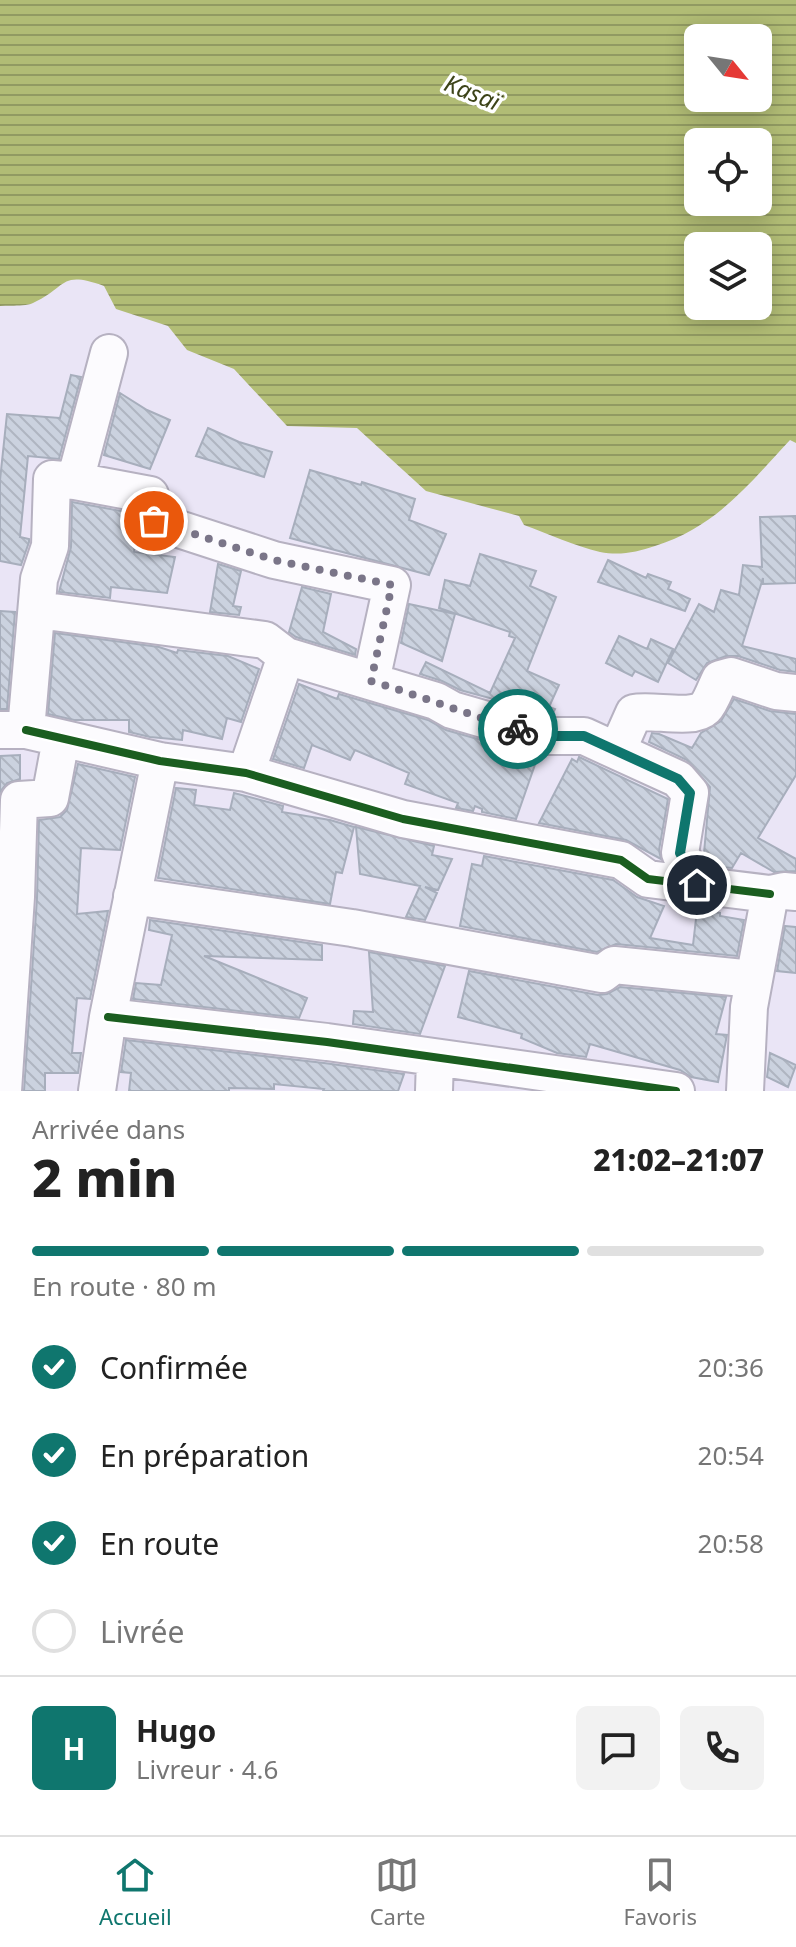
<!DOCTYPE html>
<html lang="fr">
<head>
<meta charset="utf-8">
<style>
	:root { --surface:#fff; --page:#f2f2f2; --text:#222; --muted:#767676; --line:#e0e0e0; --accent:#0f766e }
	body { margin:0; font-family:"Noto Sans",sans-serif; background:var(--page); color:var(--text); height:100vh; display:flex; flex-direction:column; font-size:30px; white-space:nowrap }
	* { box-sizing:border-box; margin:0 }
	p { font-size:26px; color:var(--muted) }
	.icon { flex:none; width:44px; height:44px; fill:none; stroke:currentColor; stroke-width:2; stroke-linecap:round; stroke-linejoin:round }
	.map { position:relative; height:1091px; overflow:hidden }
	.panel { display:flex; flex-direction:column; background:var(--surface); flex:1 }
	.panel>* { flex:none }
	.needle { width:52px; rotate:120deg }
	.buttons { position:absolute; left:684px; top:24px; display:grid; gap:16px }
	.buttons a { display:grid; place-items:center; width:88px; height:88px; border-radius:12px; background:var(--surface); box-shadow:0 4px 20px #0003; font-size:40px }
	.pin { position:absolute; display:grid; place-items:center; width:68px; height:68px; color:#fff; margin:-34px; border:4px solid #fff; border-radius:50%; box-shadow:0 2px 8px #0007 }
	.courier { position:absolute; display:grid; place-items:center; width:80px; height:80px; margin:-40px; border:6px solid #0f766e; border-radius:50%; background:#fff; color:#222; box-shadow:0 2px 10px #0007 }
	.headline em { font-style:normal; font-weight:800 }
	.headline div { display:flex; flex-direction:column-reverse }
	.headline { display:flex; align-items:center; justify-content:space-between; height:136px; padding:0 32px }
	h1 { font-size:52px; font-weight:800; line-height:60px }
	.bar { display:grid; grid-template-columns:repeat(4,1fr); gap:12px 8px; align-content:center; height:96px; padding:0 32px }
	.bar i { height:10px; border-radius:6px; background:var(--line) }
	.bar .selected { background:var(--accent) }
	.bar p { grid-column:span 4 }
	.line { display:flex; align-items:center; gap:20px; padding:0 32px; border-top:2px solid var(--line) }
	.line div { flex:1 }
	.round { display:grid; place-items:center; flex:none; width:84px; height:84px; border-radius:12px; background:var(--page) }
	ol { padding:0 32px; list-style:none }
	li { display:flex; align-items:center; gap:24px; height:88px }
	li p { margin-inline-start:auto }
	li .icon { padding:8px; border-radius:50%; background:var(--accent); color:#fff; stroke-width:4 }
	li:last-child { color:var(--muted) }
	li i { width:44px; height:44px; border:4px solid var(--line); border-radius:50% }
	.dock { display:flex; justify-content:space-around; align-items:center; height:112px; border-top:2px solid var(--line); background:var(--surface); font-size:22px; color:var(--muted) }
	.dock a { display:grid; justify-items:center; gap:4px }
	.dock .selected { color:var(--accent) }
	.map>svg:first-child { display:block }
	.water { fill:url(#water-rules); fill-rule:evenodd }
	.building { fill:url(#building-back-hatch); stroke:#a7aebc; stroke-width:2 }
	.lines { fill:none; stroke-linecap:round; stroke-linejoin:round }
	.minor-casing { stroke:#b6b1c1; stroke-width:40 }
	.minor { stroke:#fcfbfe; stroke-width:36 }
	.cycleway-casing { stroke:#fff; stroke-width:13 }
	.cycleway { stroke:#1b5e20; stroke-width:8 }
	.done { stroke:#7a7588; stroke-width:8; stroke-dasharray:0 14.4 }
	.route { stroke:#0f766e; stroke-width:10 }
	.labels { text-anchor:middle; stroke-width:7; stroke-linejoin:round; paint-order:stroke }
	.water-label { font-size:24px; font-style:italic; fill:#3d4419; stroke:#fff }
</style>
</head>
<body>
<div class="map">
<svg width="796" height="1091" viewBox="0 0 796 1091">
	<defs>
		<pattern id="water-rules" width="6" height="5" patternUnits="userSpaceOnUse" patternTransform="scale(2)"><rect width="6" height="5" fill="#b1bc75"/><path d="M0 2.5h6" fill="none" stroke="#919a62"/></pattern>
		<pattern id="building-back-hatch" width="6" height="6" patternUnits="userSpaceOnUse" patternTransform="scale(2)"><rect width="6" height="6" fill="#cbd2df"/><path d="M-1 5l2 2M0 0l6 6M5-1l2 2" fill="none" stroke="#afb5c1"/></pattern>
	</defs>
	<rect width="100%" height="100%" fill="#eae5f6"/>
	<path class="water" d="M0,0H796V443L790,440C748,485 716,527 655,546C637,552 620,556 600,552C575,546 549,534 524,525L519,516L426,491L357,428L287,426L234,369L187,350L168,326L116,309L104,286C59,270 68,287 33,303C24,307 10,305 0,306ZM698,38H758V98H698ZM698,142H758V202H698ZM698,246H758V306H698Z"/>
	<path class="building" d="M71,375L81,377L59,459L28,456L20,537L29,539V542L21,565L0,561V480L7,414L60,418Z
		M120,393L147,410L170,420L150,469L104,455Z
		M208,428L239,442L272,452L264,477L196,456Z
		M310,470L361,485L362,482L415,499L409,520L446,534L429,575L290,538Z
		M72,502L132,513L137,532L134,552L175,557L167,593L111,587L110,598L59,592L71,547Z
		M796,516V583L763,584V578L742,646L796,659V672L780,670L738,656H726L707,663L696,680L668,663L699,604L714,612L721,590L739,595L743,565L762,567L760,517Z
		M480,554L536,571L530,586L556,597L527,671L559,685L549,707L555,709L552,715L460,690L442,681L420,674L426,662L490,693L515,638L509,636L510,632L439,608L445,580L470,586Z
		M608,560L646,578L648,574L671,582L668,589L690,599L685,611L598,582Z
		M218,564L241,571L233,606L241,607L239,615L210,612Z
		M302,587L331,594L323,632L356,649L355,655L296,637L289,632Z
		M409,604L455,614L442,661L401,643Z
		M0,611L15,612L7,709H0Z
		M55,633L159,647L177,653L178,650L228,656L259,669L241,722L227,718L222,739L183,730L182,740L150,737L129,732V720H74L48,714Z
		M619,636L647,649L651,639L673,649L658,682L635,671L632,676L606,663Z
		M299,684L337,699L339,694L428,720L446,730L538,756L516,819L482,812V809L475,806L473,811L456,808L458,803L405,784L409,773L355,750L350,760L312,745L304,768L273,759Z
		M734,699L770,711L796,714V775L758,838L796,859V871L774,872L741,853L732,868L710,866L704,853L710,787L687,760L649,742L652,733L659,734L692,748L701,733L721,721Z
		M20,755V779L7,783L0,792V756Z
		M579,757L668,799L659,850L661,859L626,840L539,823L572,759L577,762Z
		M78,764L135,777L120,850L81,848L77,914L108,911L90,999L77,998L72,1053H81L78,1073H45V1091H24L37,898L39,820L60,817L67,810Z
		M176,788L196,790L194,805L230,810L234,793L283,806L282,812L330,820L354,827L342,873L336,872L330,904L158,878Z
		M356,827L434,846L432,855L452,859L438,890L425,887L437,893L425,920L406,917L420,886L360,874Z
		M484,856L613,880L637,897L664,906L650,938L693,945L697,910L720,913V916L744,920L737,956L616,944L597,952L460,926L472,864L482,866Z
		M150,920L322,945V960L204,956L307,998L299,1018L133,999L136,983L161,985L172,935L149,930Z
		M785,926L796,927V973L777,971Z
		M369,952L445,966L420,1034L353,1024L354,1011L373,1012Z
		M469,971L598,995L607,994L620,987L726,997L716,1034L727,1035L718,1082L691,1077L680,1070L590,1044L586,1057L557,1053L521,1038L522,1034L458,1017Z
		M126,1040L324,1063L404,1074L398,1091H323L324,1089L274,1084V1089L229,1088V1091H129L131,1073L121,1072Z
		M770,1053L796,1065L788,1087L767,1077Z"/>
	<g class="lines">
		<g class="minor-casing">
			<path id="minor" d="M75,481L150,495L154,521L274,560L392,585L371,681
				M38,610L265,640L286,656L436,701L452,710L542,736H584L678,779L690,793L680,853L697,885
				M0,730H26L160,761L246,773L403,819L621,860L648,879L770,894
				M26,730L39,579L50,546L52,479L75,481L109,353
				M617,751L634,713C651,709 693,720 705,708C711,702 716,687 720,679L731,676L776,691L796,693
				M246,773L286,656
				M132,896L352,928L602,974L614,965L753,979
				M108,1017L327,1042L676,1091
				M3,1091L16,897L19,800L50,798L61,739
				M97,1091L108,1017L160,761
				M434,1091L435,1058
				M745,1091L749,1007L770,894L784,891L796,892"/>
		</g>
		<use href="#minor" class="minor"/>
		<g class="cycleway-casing">
			<path id="cycleway" d="M26,730L160,761L246,773L403,819L621,860L648,879L770,894
				M108,1017L327,1042L676,1091"/>
		</g>
		<use href="#cycleway" class="cycleway"/>
	</g>
	<g class="lines">
		<path class="done" d="M154,521L274,560L392,585L371,681C421,696 468,715 518,729"/>
		<path class="route" d="M518,729L542,736H584L678,779L690,793L680,853L697,885"/>
	</g>
	<g class="labels">
		<g class="water-label">
			<text transform="translate(472 93) rotate(22)" y="8">Kasaï</text>
		</g>
	</g>
</svg>
<div class="buttons">
<a><svg class="needle" viewBox="-14 -14 28 28"><path d="M0-13l5 13h-10z" fill="#e53935"/><path d="M0 13l5-13h-10z" fill="#767676"/></svg></a>
<a><svg class="icon" aria-label="locate" viewBox="0 0 24 24"><circle cx="12" cy="12" r="6"/><path d="M12 2v4M12 18v4M2 12h4M18 12h4"/></svg></a>
<a><svg class="icon" aria-label="layers" viewBox="0 0 24 24"><path d="M12 4l9 5-9 5-9-5zM3 14l9 5 9-5"/></svg></a>
</div>
<div class="pin" style="left:154px;top:521px;background:#ea580c"><svg class="icon" aria-label="bag" viewBox="0 0 24 24"><path d="M5 8h14l-1 12H6zM9 8a3 3 0 0 1 6 0"/></svg></div>
<div class="pin" style="left:697px;top:885px;background:#1f2937"><svg class="icon" aria-label="home" viewBox="0 0 24 24"><path d="M3 11l9-7 9 7M6 9v11h12V9"/></svg></div>
<div class="courier" style="left:518px;top:729px"><svg class="icon" aria-label="bike" viewBox="0 0 24 24"><circle cx="6" cy="16" r="4"/><circle cx="18" cy="16" r="4"/><path d="M6 16l4-8h5l3 8M10 8l3 8H6M13 5h3"/></svg></div>
</div>
<section class="panel">
<div class="headline"><div><h1>2 min</h1><p>Arrivée dans</p></div><em>21:02–21:07</em></div>
<div class="bar"><i class="selected"></i><i class="selected"></i><i class="selected"></i><i></i><p>En route · 80 m</p></div>
<ol>
<li><svg class="icon" aria-label="check" viewBox="0 0 24 24"><path d="M5 12l5 5 9-10"/></svg>Confirmée<p>20:36</p></li>
<li><svg class="icon" aria-label="check" viewBox="0 0 24 24"><path d="M5 12l5 5 9-10"/></svg>En préparation<p>20:54</p></li>
<li><svg class="icon" aria-label="check" viewBox="0 0 24 24"><path d="M5 12l5 5 9-10"/></svg>En route<p>20:58</p></li>
<li><i></i>Livrée</li>
</ol>
<div class="line" style="height:144px"><b class="round" style="background:var(--accent);color:#fff">H</b><div><b>Hugo</b><p>Livreur · 4.6</p></div><a class="round"><svg class="icon" aria-label="chat" viewBox="0 0 24 24"><path d="M4 5h16v11H9l-5 4z"/></svg></a><a class="round"><svg class="icon" aria-label="phone" viewBox="0 0 24 24"><path d="M5 4h4l2 5-3 2q2 4 5 5l2-3 5 2v4C11 20 4 13 5 4z"/></svg></a></div>
</section>
<nav class="dock">
<a class="selected"><svg class="icon" aria-label="home" viewBox="0 0 24 24"><path d="M3 11l9-7 9 7M6 9v11h12V9"/></svg>Accueil</a>
<a><svg class="icon" aria-label="map" viewBox="0 0 24 24"><path d="M3 6l6-2 6 2 6-2v14l-6 2-6-2-6 2zM9 4v14M15 6v14"/></svg>Carte</a>
<a><svg class="icon" aria-label="saved" viewBox="0 0 24 24"><path d="M7 4h10v16l-5-4-5 4z"/></svg>Favoris</a>
</nav>
</body>
</html>
